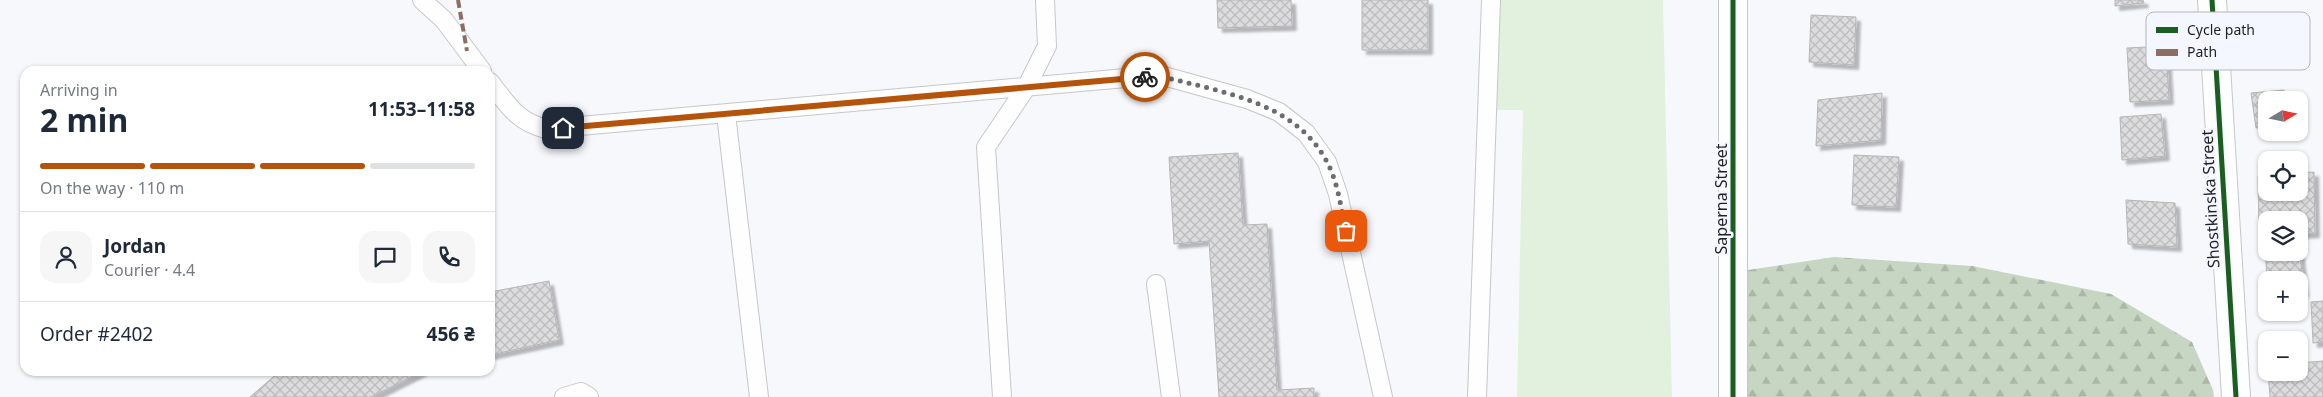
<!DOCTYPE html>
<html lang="en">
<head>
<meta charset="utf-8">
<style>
	:root { --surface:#fff; --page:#f6f6f7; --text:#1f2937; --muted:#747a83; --line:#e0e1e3; --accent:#b45309 }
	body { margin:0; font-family:"Noto Sans",sans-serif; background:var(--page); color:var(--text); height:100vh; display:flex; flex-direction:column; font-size:19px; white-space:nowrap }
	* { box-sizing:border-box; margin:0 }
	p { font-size:16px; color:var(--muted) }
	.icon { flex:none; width:28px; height:28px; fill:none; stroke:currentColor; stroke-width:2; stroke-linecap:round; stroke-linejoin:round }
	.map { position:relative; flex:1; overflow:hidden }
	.side { position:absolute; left:20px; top:66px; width:475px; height:310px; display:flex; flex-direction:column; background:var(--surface); border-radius:15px; box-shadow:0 1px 4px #0004 }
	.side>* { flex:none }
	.needle { width:32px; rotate:80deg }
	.tools { position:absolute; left:2258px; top:91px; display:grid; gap:10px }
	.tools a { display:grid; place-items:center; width:50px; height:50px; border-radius:10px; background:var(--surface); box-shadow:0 1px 4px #0004; font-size:25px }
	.pin { position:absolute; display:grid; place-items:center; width:42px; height:42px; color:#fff; margin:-21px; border-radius:10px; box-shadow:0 2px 8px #0006 }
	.courier { position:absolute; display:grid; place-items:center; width:50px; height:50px; margin:-25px; border:4px solid #b45309; border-radius:50%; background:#fff; color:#222; box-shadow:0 1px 6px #0007 }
	.overview em { font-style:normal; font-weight:700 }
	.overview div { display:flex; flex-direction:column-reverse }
	.overview { display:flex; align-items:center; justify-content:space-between; height:85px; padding:0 20px }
	h1 { font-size:32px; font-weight:700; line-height:38px }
	.bar { display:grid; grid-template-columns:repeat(4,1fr); gap:8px 5px; align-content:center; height:60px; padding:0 20px }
	.bar i { height:6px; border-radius:4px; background:var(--line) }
	.bar .on { background:var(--accent) }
	.bar p { grid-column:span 4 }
	.line { display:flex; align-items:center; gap:12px; padding:0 20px; border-top:1px solid var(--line) }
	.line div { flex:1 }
	.round { display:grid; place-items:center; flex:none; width:52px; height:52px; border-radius:15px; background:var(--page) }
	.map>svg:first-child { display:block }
	.green { fill:#e1f1de }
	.forest { fill:url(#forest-firs) }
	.building { fill:url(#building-cross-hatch); stroke:#b7b5b7; filter:url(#shadow) }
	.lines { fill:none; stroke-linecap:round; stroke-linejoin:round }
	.service-casing { stroke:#c6c7ca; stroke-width:20 }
	.minor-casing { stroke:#c6c7ca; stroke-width:30 }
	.service { stroke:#fefeff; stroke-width:18 }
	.minor { stroke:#fefeff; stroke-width:28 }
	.quiet { stroke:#8d6e63; stroke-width:4; stroke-dasharray:8 4; stroke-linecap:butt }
	.cycleway-casing { stroke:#f4f7ff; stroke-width:8 }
	.cycleway { stroke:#1b5e20; stroke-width:5 }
	.done { stroke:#6b6c6f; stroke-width:5; stroke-dasharray:0 9 }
	.route { stroke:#b45309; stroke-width:6 }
	.labels { text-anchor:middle; stroke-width:5; stroke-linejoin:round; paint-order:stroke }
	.street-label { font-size:16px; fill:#1f2023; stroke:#f4f7ff }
	.key { fill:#f4f7ff; stroke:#b4b6bd; stroke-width:1 }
	.key-label { font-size:14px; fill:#1f2023 }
</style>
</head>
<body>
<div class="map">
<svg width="2323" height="397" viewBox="0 0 2323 397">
	<defs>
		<pattern id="forest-firs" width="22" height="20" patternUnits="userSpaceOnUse" patternTransform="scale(1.25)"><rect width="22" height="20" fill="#c6d6c2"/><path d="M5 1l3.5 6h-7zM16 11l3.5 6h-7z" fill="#aab7a6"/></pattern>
		<pattern id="building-cross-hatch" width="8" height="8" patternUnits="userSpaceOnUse" patternTransform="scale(1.25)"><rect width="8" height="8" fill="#dcdbdd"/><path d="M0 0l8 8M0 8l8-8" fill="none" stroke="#bcbcbd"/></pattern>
		<filter id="shadow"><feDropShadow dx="4.5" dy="4.5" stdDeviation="1" flood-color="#0004"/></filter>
	</defs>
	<rect width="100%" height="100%" fill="#f7f8fc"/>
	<path class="green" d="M1491,0H1663L1672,397H1517L1523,110H1487Z"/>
	<path class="forest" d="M1834,257L1972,266L2111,294L2192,342L2213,390L2214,397H1748V270Z"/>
	<path class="building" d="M1217,0H1291L1292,26L1218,28Z
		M1362,0H1428V50H1362Z
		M2115,0H2143L2144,3L2115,6Z
		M1811,15L1856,17L1854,65L1809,62Z
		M2166,46L2169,100L2130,102L2127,48Z
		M2284,90L2285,100H2266V127L2256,128L2251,93Z
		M1882,93L1881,140L1816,146L1818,100Z
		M2161,114L2165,156L2122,160L2120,117Z
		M1238,153L1243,225L1267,224L1277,390L1314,388V397H1219L1209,241L1174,244L1169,157Z
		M1854,155L1899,157L1896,207L1852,205Z
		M2314,172L2315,233L2299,234V220H2266V236H2259L2258,176L2266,175V192H2299V173Z
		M2126,200L2175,203L2177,247L2128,244Z
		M2299,245L2304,293H2299V280H2267L2265,247L2266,252H2299Z
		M549,281L559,340L490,355V292Z
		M2323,301V342L2313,343L2311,302Z
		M2323,361V397H2270L2268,372H2299V363Z
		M280,371H423L371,397H250Z"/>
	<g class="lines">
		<g class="service-casing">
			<path id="service" d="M422,0L444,20L482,71
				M490,82C508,105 516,121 546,129L1160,75L1247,99L1279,112L1306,133L1327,162L1338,194L1383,397
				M726,114L759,397
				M1156,284L1171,397
				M564,397L581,392L589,397
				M1002,397L986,147L1026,88L1047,46L1045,0
				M1477,397L1491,0"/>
		</g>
		<g class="minor-casing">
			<path id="minor" d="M1733,0V397
				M2212,0L2236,397"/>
		</g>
		<use href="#service" class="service"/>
		<use href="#minor" class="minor"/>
		<path class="quiet" d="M458,0L467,51"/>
		<g class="cycleway-casing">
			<path id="cycleway" d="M1733,0V397
				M2212,0L2236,397"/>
		</g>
		<use href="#cycleway" class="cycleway"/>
	</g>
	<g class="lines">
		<path class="done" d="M1145,77L1160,76C1220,92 1295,101 1327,162C1338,182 1341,209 1346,231"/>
		<path class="route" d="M563,128L1145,77"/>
	</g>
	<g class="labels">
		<g class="street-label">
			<text transform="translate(1721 199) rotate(-90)" y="6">Saperna Street</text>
			<text transform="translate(2210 199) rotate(-93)" y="6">Shostkinska Street</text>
		</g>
	</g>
	<rect x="2146" y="12" width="164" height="58" rx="8" class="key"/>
	<rect x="2156" y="27" width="22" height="6" fill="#1b5e20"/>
	<rect x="2156" y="49" width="22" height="7" fill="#8d6e63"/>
	<g class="key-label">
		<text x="2187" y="35">Cycle path</text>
		<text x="2187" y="57">Path</text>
	</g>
</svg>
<div class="tools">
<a><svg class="needle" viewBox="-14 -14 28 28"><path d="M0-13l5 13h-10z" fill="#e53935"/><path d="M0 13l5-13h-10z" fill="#747a83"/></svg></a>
<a><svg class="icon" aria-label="locate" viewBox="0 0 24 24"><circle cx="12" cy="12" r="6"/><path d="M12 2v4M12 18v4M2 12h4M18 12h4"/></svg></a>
<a><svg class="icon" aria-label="layers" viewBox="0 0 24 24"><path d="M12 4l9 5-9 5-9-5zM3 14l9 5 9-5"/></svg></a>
<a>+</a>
<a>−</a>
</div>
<div class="pin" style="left:1346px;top:231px;background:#ea580c"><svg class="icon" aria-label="bag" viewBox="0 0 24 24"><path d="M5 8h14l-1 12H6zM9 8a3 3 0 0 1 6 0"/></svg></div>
<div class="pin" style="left:563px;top:128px;background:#1f2937"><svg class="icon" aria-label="home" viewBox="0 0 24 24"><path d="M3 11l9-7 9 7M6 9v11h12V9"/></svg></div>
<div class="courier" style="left:1145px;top:77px"><svg class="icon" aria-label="bike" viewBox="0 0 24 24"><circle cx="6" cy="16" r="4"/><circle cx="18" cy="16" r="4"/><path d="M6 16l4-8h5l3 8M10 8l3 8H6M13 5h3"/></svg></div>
<section class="side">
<div class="overview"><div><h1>2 min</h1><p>Arriving in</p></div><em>11:53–11:58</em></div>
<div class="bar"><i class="on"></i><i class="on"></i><i class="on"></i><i></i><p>On the way · 110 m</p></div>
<div class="line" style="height:90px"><a class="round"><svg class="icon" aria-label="person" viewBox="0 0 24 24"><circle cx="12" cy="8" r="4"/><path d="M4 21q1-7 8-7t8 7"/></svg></a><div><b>Jordan</b><p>Courier · 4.4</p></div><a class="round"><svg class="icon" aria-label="chat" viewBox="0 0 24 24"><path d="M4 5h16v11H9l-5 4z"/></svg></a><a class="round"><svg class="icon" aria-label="phone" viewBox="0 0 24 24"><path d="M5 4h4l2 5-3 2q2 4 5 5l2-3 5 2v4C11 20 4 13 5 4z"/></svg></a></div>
<div class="line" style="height:65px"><div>Order #2402</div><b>456 ₴</b></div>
</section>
</div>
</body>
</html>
